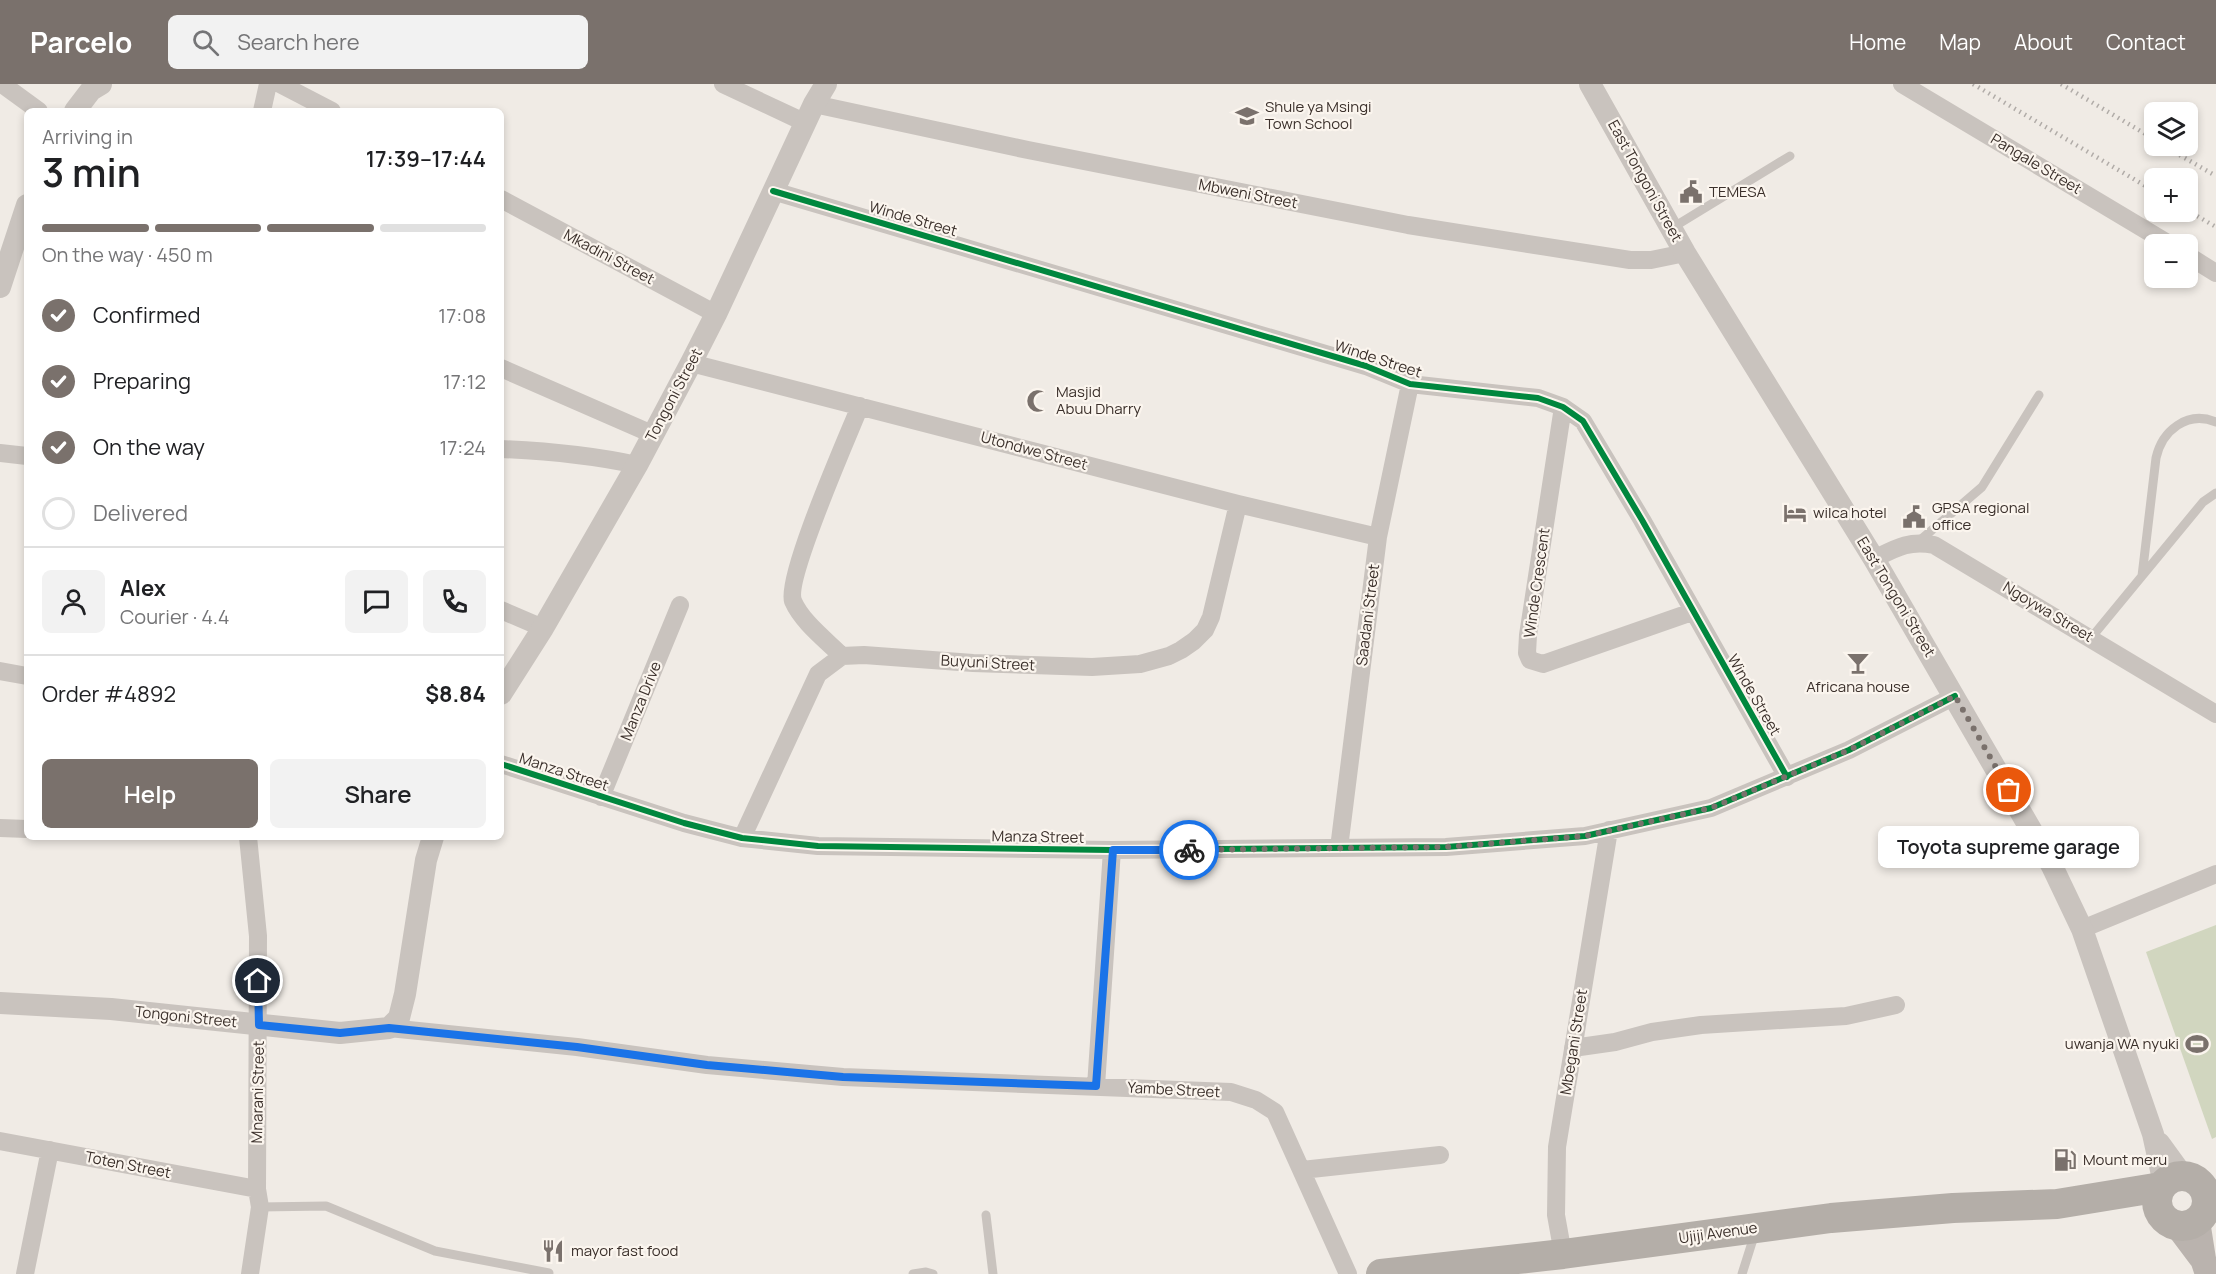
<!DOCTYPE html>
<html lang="en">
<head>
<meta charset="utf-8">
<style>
	:root { --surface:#fff; --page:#f2f2f2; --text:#202124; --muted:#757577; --line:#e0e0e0; --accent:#7a716c }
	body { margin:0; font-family:Manrope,sans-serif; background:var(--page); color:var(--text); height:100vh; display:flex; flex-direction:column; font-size:22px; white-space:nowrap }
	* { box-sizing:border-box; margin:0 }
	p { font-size:20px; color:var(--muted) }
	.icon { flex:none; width:33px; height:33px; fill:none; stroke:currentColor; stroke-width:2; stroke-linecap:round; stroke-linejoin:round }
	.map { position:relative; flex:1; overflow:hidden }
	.drawer { position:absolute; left:24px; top:24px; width:480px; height:732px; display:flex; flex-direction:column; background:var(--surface); border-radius:9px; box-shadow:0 3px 9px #0003 }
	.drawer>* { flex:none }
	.tools { position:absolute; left:2144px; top:18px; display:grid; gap:12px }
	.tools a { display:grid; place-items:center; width:54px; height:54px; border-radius:9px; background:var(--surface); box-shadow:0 3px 9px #0003; font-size:30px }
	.pin { position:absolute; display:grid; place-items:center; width:51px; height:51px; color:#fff; margin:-26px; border:3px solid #fff; border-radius:50%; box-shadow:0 2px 6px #0007 }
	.courier { position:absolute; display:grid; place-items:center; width:60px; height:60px; margin:-30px; border:4px solid #1a73e8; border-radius:50%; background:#fff; color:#222; box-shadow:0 2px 8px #0007 }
	.bubble { position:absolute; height:42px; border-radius:9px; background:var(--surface); box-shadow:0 3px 9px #0003; font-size:20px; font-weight:600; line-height:42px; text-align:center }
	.overview em { font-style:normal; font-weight:600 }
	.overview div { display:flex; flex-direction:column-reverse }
	.overview { display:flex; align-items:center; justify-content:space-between; height:102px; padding:0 18px }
	h1 { font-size:39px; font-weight:600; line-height:45px }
	.bar { display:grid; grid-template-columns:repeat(4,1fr); gap:9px 6px; align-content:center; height:72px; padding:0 18px }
	.bar i { height:8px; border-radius:4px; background:var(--line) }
	.bar .selected { background:var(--accent) }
	.bar p { grid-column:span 4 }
	.line { display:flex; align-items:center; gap:15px; padding:0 18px; border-top:2px solid var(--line) }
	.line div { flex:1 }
	.round { display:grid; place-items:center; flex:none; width:63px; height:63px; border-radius:9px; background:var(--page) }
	ol { padding:0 18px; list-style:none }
	li { display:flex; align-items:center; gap:18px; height:66px }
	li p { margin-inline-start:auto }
	li .icon { padding:6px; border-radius:50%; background:var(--accent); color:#fff; stroke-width:4 }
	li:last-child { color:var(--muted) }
	li i { width:33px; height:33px; border:3px solid var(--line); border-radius:50% }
	.action { display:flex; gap:12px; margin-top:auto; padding:12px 18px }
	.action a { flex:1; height:69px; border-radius:9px; background:var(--accent); color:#fff; font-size:24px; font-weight:600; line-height:69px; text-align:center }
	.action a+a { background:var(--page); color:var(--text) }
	header { display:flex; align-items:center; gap:36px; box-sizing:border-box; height:84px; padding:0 30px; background:var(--accent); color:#fff }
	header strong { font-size:28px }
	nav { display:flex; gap:33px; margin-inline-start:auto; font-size:21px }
	.search { width:420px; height:54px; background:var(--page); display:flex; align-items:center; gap:15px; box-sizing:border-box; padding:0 21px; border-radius:9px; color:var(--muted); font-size:22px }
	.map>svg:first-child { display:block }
	.green { fill:#d1d6bf }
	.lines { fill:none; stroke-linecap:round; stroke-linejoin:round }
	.service { stroke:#c9c3be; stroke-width:9 }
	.minor { stroke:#c9c3be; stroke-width:18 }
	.tertiary { stroke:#c9c3be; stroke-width:22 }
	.secondary { stroke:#bab3ae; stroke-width:26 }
	.trunk { stroke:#b4aea8; stroke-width:30 }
	.rail { stroke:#b1aca8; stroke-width:4.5; stroke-dasharray:1.5 4.5; stroke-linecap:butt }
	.cycleway-casing { stroke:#fbf5ee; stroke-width:10 }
	.cycleway { stroke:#00873e; stroke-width:6 }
	.done { stroke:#7a716c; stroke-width:6; stroke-dasharray:0 10.8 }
	.route { stroke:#1a73e8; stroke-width:8 }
	.labels { text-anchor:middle; stroke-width:4.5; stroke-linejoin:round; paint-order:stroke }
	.poi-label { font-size:15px; fill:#3b302b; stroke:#fbf5ee; text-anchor:start }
	.street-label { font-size:15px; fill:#3b302b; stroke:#fbf5ee }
</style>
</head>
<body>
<header>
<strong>Parcelo</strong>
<div class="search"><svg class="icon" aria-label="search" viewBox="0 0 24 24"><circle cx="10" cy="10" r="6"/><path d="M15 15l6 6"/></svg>Search here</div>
<nav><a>Home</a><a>Map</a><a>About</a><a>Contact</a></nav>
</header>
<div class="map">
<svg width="2216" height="1190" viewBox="0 0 2216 1190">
	<rect width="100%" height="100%" fill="#f0ebe5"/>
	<path class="green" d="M2216,841V1053L2212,1055L2146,868Z"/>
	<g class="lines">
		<path class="service" d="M1672,144L1790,72
			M1918,458L1982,403L2039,311
			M2142,492L2156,374C2162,347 2187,326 2216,338
			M2091,554L2203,418L2216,409
			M260,1123L326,1122L435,1167L549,1189
			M986,1131L993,1190
			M913,1190L926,1188L933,1190
			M1742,1190L1755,1149"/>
		<path class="minor" d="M2,0L39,27
			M280,0L332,27
			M723,0L806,39
			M1902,0L2169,160
			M814,20L1028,66L1408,141L1630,176H1651L1685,169
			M262,27L268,0
			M773,107L1366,282L1410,300L1538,314L1563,323L1583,337L1642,436L1787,693
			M501,115L716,230
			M2187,171L2216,189
			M691,279L1238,420L1378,453
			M501,284L652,350
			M1563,323L1528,551L1527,569L1530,576L1543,580L1692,528
			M501,365C548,367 591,371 637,381
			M0,369L27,372
			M1874,475C1896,464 1909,456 1934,461L2216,630
			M501,526L543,544
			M842,572C826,556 802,538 793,517C785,494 848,352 860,322
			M0,587L27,592
			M501,680L684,739L742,754L818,762L1112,766L1446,763L1585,752L1711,724L1849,666L1955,612
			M601,713L680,521
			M0,744L27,745
			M248,753L258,852L257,1105L260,1123L250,1190
			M742,754L818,590L842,572L864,571L973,579L1092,583L1140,580L1169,572L1181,566L1194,557L1205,546L1211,533L1238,420
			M1339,764L1378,453L1410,300
			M2082,845L2216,790
			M389,944L577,963L707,981L843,993L1231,1008L1256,1016L1275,1028L1348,1190
			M1573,964L1615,958L1652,948L1701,941L1846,932L1896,921
			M1096,1002L1112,766
			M0,1057L257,1105
			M1302,1086L1440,1071
			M1563,1170L1556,1131L1557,1063L1609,746
			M25,1190L50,1066"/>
		<path class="tertiary" d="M1590,0L1685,169L1874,475L2052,782L2082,845L2153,1050L2164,1100
			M75,27L91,6L101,0
			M0,203L27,121
			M501,610L543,544L637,381L691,279L716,230L814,20L826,0
			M0,919L111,925L340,949L389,944L399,934L405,910L426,776L433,753
			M2159,1059L2183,1092"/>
		<path class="secondary" d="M2197,1137L2203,1175L2208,1190
			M2177,1141L2201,1173"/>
		<path class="trunk" d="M2157 1117a25 25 0 1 1 50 0a25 25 0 1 1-50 0Z
			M1381,1190L1563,1170L1831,1134L1953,1124L2057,1120L2161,1103"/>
		<path class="rail" d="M1973,0L2154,107
			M2061,0L2154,55
			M2164,62L2216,92
			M2187,126L2216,143"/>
		<g class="cycleway-casing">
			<path id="cycleway" d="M773,107L1366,282L1410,300L1538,314L1563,323L1583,337L1642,436L1787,693
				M501,680L684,739L742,754L818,762L1112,766L1446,763L1585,752L1711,724L1849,666L1955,612"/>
		</g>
		<use href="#cycleway" class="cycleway"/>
	</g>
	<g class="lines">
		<path class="done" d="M1189,766L1446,763L1585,752L1711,724L1849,666L1955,612L2009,706"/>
		<path class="route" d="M258,897L259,941L340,949L389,944L577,963L707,981L843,993L1096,1002L1113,766H1189"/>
	</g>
	<defs>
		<g id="school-bare" transform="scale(1.8)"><path d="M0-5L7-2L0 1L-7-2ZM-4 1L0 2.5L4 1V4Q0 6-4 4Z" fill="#7a716c" stroke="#fbf5ee" stroke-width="2.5" paint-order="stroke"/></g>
		<g id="civic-bare" transform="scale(1.8)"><path d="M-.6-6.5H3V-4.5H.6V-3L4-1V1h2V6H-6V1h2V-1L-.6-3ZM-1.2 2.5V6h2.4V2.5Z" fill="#7a716c" stroke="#fbf5ee" stroke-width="2.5" paint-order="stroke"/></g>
		<g id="mosque-bare" transform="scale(1.8)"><path d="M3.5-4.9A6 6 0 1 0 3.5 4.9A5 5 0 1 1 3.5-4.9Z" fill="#7a716c" stroke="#fbf5ee" stroke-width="2.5" paint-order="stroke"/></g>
		<g id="hotel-bare" transform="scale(1.8)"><path d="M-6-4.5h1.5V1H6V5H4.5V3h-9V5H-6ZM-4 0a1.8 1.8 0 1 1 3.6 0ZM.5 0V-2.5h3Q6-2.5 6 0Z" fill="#7a716c" stroke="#fbf5ee" stroke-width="2.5" paint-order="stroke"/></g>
		<g id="bar-bare" transform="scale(1.8)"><path d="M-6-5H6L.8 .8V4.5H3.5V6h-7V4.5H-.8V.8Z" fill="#7a716c" stroke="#fbf5ee" stroke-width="2.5" paint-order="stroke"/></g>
		<g id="stadium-bare" transform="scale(1.8)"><path d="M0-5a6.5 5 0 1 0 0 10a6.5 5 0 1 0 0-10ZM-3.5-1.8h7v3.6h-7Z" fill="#7a716c" stroke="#fbf5ee" stroke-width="2.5" paint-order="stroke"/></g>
		<g id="fuel-bare" transform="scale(1.8)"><path d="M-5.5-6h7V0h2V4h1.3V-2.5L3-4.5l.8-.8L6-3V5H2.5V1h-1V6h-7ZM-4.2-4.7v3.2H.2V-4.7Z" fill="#7a716c" stroke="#fbf5ee" stroke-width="2.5" paint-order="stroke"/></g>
		<g id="restaurant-bare" transform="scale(1.8)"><path d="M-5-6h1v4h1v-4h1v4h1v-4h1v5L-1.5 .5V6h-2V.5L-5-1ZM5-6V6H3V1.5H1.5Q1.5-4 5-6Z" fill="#7a716c" stroke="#fbf5ee" stroke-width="2.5" paint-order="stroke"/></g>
	</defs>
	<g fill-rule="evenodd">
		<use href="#school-bare" x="1247" y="32"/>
		<use href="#civic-bare" x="1691" y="108"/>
		<use href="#mosque-bare" x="1038" y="317"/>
		<use href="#hotel-bare" x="1795" y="429"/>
		<use href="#civic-bare" x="1914" y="433"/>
		<use href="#bar-bare" x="1858" y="579"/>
		<use href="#stadium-bare" x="2197" y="960"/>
		<use href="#fuel-bare" x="2065" y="1076"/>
		<use href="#restaurant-bare" x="553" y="1167"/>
	</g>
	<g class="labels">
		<g class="poi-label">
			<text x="1265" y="28">Shule ya Msingi<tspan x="1265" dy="17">Town School</tspan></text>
			<text x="1709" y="113">TEMESA</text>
			<text x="1056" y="313">Masjid<tspan x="1056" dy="17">Abuu Dharry</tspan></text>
			<text x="1932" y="429">GPSA regional<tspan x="1932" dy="17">office</tspan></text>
			<text x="1813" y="434">wilca hotel</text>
			<text x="1858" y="608" text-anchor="middle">Africana house</text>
			<text x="2179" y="965" text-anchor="end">uwanja WA nyuki</text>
			<text x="2083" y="1081">Mount meru</text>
			<text x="571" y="1172">mayor fast food</text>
		</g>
		<g class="street-label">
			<text transform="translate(2036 80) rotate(31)" y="5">Pangale Street</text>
			<text transform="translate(1645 97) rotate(61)" y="5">East Tongoni Street</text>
			<text transform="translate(1248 110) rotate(11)" y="5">Mbweni Street</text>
			<text transform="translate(913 135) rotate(16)" y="5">Winde Street</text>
			<text transform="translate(609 173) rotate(28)" y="5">Mkadini Street</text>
			<text transform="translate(1378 275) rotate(18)" y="5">Winde Street</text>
			<text transform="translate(674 311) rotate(-62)" y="5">Tongoni Street</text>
			<text transform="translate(1034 367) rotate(15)" y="5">Utondwe Street</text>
			<text transform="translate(1537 499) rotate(-82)" y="5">Winde Crescent</text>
			<text transform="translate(1896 513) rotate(59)" y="5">East Tongoni Street</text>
			<text transform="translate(2048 528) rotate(31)" y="5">Ngoywa Street</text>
			<text transform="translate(1368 531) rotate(-83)" y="5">Saadani Street</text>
			<text transform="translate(988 579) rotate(3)" y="5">Buyuni Street</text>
			<text transform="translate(1754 611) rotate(60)" y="5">Winde Street</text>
			<text transform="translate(641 617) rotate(-68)" y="5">Manza Drive</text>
			<text transform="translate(564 688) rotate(18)" y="5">Manza Street</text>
			<text transform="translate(1038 753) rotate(1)" y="5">Manza Street</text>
			<text transform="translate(186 933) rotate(6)" y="5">Tongoni Street</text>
			<text transform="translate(1574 958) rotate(-81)" y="5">Mbegani Street</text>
			<text transform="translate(1174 1006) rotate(3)" y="5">Yambe Street</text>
			<text transform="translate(258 1008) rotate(-89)" y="5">Mnarani Street</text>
			<text transform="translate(128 1081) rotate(11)" y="5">Toten Street</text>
			<text transform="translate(1718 1149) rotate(-8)" y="5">Ujiji Avenue</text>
		</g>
	</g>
</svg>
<div class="tools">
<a><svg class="icon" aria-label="layers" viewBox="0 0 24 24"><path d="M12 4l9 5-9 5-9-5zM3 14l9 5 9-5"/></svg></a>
<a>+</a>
<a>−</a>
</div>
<div class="pin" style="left:2009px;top:706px;background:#ea580c"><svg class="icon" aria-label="bag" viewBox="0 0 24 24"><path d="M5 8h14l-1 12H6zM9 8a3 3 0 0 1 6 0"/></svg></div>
<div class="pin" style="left:258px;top:897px;background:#1f2937"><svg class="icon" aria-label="home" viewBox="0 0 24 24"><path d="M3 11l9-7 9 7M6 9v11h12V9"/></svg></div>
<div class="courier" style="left:1189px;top:766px"><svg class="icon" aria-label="bike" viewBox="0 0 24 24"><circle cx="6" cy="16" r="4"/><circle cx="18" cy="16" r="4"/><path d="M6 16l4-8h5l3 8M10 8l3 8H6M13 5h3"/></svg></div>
<div class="bubble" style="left:1878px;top:742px;width:261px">Toyota supreme garage</div>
<section class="drawer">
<div class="overview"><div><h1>3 min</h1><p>Arriving in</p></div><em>17:39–17:44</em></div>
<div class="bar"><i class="selected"></i><i class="selected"></i><i class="selected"></i><i></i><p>On the way · 450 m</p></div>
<ol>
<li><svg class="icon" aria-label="check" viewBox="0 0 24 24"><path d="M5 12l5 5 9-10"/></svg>Confirmed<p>17:08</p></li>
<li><svg class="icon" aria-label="check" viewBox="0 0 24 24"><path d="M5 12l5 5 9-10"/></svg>Preparing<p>17:12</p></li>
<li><svg class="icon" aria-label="check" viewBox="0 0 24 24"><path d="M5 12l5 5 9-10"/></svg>On the way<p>17:24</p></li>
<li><i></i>Delivered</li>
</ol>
<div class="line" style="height:108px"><a class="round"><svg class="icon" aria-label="person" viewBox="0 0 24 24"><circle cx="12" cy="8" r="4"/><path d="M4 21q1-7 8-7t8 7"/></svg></a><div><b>Alex</b><p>Courier · 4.4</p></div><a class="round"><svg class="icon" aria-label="chat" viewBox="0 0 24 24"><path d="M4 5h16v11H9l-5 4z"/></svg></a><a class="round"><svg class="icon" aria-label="phone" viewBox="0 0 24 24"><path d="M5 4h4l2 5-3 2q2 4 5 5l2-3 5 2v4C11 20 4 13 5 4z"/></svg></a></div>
<div class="line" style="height:78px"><div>Order #4892</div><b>$8.84</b></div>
<div class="action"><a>Help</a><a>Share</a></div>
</section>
</div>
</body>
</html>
